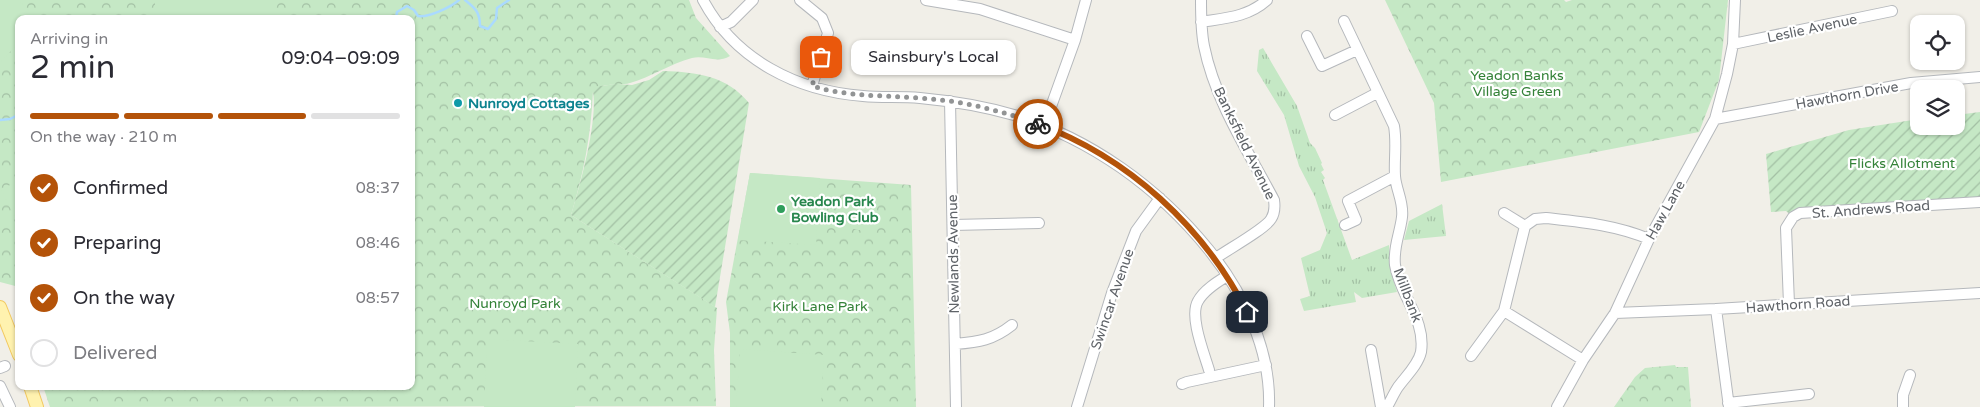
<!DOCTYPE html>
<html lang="en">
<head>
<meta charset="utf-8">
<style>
	:root { --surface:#fff; --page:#f7f7f7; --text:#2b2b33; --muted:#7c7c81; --line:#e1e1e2; --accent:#b45309 }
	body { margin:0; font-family:"Varela Round",sans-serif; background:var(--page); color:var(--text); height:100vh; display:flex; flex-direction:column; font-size:19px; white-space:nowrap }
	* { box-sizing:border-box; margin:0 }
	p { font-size:16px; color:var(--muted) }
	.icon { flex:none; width:28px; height:28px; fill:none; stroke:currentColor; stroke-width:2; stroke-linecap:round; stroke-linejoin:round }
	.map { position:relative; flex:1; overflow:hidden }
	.sheet { position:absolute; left:15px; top:15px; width:400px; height:375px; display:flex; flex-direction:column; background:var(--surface); border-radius:10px; box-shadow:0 1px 4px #0004 }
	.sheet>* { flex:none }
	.controls { position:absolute; left:1910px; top:15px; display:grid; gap:10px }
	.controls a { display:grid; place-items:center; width:55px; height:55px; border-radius:10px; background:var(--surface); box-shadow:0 1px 4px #0004; font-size:25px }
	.pin { position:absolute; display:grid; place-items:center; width:42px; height:42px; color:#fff; margin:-21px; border-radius:10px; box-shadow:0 2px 8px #0006 }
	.courier { position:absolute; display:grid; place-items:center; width:50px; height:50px; margin:-25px; border:4px solid #b45309; border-radius:50%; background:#fff; color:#222; box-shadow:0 1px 6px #0007 }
	.bubble { position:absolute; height:35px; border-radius:10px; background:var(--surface); box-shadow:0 1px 4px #0004; font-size:16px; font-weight:600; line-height:35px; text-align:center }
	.head em { font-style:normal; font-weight:600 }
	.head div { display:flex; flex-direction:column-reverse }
	.head { display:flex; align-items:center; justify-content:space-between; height:85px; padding:0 15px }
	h1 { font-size:32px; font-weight:600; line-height:38px }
	.bar { display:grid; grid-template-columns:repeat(4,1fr); gap:8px 5px; align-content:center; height:60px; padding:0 15px }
	.bar i { height:6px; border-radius:4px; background:var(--line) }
	.bar .current { background:var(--accent) }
	.bar p { grid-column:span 4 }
	ol { padding:0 15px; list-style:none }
	li { display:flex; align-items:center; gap:15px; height:55px }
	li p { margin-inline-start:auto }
	li .icon { padding:5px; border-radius:50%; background:var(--accent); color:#fff; stroke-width:4 }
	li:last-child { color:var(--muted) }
	li i { width:28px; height:28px; border:2px solid var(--line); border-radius:50% }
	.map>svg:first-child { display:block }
	.grass { fill:url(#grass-tufts) }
	.park { fill:url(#park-crowns) }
	.garden { fill:url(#garden-furrows) }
	.pitch { fill:#c5e8c5 }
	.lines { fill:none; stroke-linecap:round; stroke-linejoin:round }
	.stream { stroke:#aadaff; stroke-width:2.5 }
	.minor-casing { stroke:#b5b8bc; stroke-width:12 }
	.major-casing { stroke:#f2c960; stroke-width:14 }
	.minor { stroke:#fff; stroke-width:10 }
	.major { stroke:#fff2af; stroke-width:12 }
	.done { stroke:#929495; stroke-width:5; stroke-dasharray:0 9 }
	.route { stroke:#b45309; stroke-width:6 }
	.culture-dot { fill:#0f9aa8; stroke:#fff; stroke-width:2 }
	.leisure-dot { fill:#2e9e5b; stroke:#fff; stroke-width:2 }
	.labels { text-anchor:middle; stroke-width:4.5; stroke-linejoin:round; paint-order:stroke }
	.street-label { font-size:14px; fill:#5f6368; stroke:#fff }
	.park-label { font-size:14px; fill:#348238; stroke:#fff }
	.culture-label { font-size:14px; font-weight:bold; fill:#0d838f; stroke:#fff; text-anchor:start }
	.leisure-label { font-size:14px; font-weight:bold; fill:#27864d; stroke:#fff; text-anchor:start }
</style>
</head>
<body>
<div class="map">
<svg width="1980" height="407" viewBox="0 0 1980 407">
	<defs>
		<pattern id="grass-tufts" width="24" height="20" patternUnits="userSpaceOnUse" patternTransform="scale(1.25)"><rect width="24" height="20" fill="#c5e8c5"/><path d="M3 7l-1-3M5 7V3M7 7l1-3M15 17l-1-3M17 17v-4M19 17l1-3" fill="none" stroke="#a3c0a4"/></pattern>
		<pattern id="park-crowns" width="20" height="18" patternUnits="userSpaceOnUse" patternTransform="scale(1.25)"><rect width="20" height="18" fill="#c5e8c5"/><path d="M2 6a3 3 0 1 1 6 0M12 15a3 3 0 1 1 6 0" fill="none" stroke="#a3c0a4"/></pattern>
		<pattern id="garden-furrows" width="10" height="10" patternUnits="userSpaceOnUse" patternTransform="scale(1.25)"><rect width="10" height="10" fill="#c5e8c5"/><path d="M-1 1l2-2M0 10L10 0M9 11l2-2" fill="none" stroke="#a3c0a4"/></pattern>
	</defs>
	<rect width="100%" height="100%" fill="#f1efe8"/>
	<path class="grass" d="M1263,48L1297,106L1310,143L1315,148L1322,163L1321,164L1324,170L1321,172L1325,178L1323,180L1352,260L1389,245L1390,269L1397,292L1362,298L1354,292L1356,302L1304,311L1300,299L1310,296L1301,258L1320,250L1327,233L1315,197L1299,166L1284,115L1257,71L1259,50Z
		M1442,204L1446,236L1404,240L1409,221Z"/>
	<path class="park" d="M0,0H689L696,18L730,56C716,64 706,55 692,58C670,64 651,77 630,83C615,87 606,81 593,91C591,135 584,172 571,215L717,308L714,350L716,406L50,407L43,386H411V19H19V287L0,282Z
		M1385,0H1564L1566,2L1572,0H1728L1719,80L1699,132L1441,182L1434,103Z
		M750,173L911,185L916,407H730V333L726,302Z
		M1675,365L1676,367H1688L1691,407H1614L1635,377L1645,368Z"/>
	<path class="garden" d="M663,71C697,72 727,76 749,103L715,307L571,215C580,185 600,115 592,87L617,84L632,85L649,80Z
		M1980,112V197L1807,212L1793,217L1786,211L1771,212L1766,154L1849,130L1919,119V126H1956V115Z"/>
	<path class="pitch" d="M0,0H18L38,19H19V42L0,63Z
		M155,0H274V19H155Z
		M750,173L820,178L816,245L738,240Z
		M19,181V226L1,189Z
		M861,198L871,200L869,230H858L850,228L853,199Z
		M487,339L578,344L575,407H484Z
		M740,349L824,355L821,407H736Z"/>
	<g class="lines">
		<path class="stream" d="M465,0C475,8 480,12 480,26L488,29L496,19L497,8L509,0
			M396,19L397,12L407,6L414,10L418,16C428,18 451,7 459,0
			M0,120L10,119L18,115L19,112"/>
		<g class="minor-casing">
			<path id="minor" d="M703,0C735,60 797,91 863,96C882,98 901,96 920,98C952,101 983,106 1014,115C1091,139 1158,187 1209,250C1244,294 1271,350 1269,407
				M800,0L822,18L828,33L812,86
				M926,0L980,9L1075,40
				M1201,0C1201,15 1201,31 1204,46C1215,101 1248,151 1274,200C1275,207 1275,213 1271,219C1265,229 1227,250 1216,258
				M1344,21L1394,126C1397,143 1394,159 1395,176C1396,190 1404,202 1402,217C1400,234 1393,247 1395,265C1400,296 1426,319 1421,352C1418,365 1406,376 1398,387C1394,393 1391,400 1387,407
				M1201,22C1226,18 1248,17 1267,0
				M720,27L731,22L753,0
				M1307,36L1322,66L1357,50
				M1733,44L1892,11
				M950,101L956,407
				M1335,115L1377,93
				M1715,119L1911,83L1980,77
				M1044,126L1075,40L1086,0
				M1504,213L1525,226
				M953,225L1039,223
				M1345,225L1356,220L1348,201L1395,176
				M1789,304L1786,228L1793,217L1800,213L1980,202
				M1716,309L1729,407
				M1615,313L1716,309L1980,293
				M955,344C979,342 993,340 1012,325
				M1371,350L1381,407
				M1471,356L1504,311
				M1583,360L1504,311L1525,226L1535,219L1546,218C1582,222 1616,225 1649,239
				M0,368L5,366
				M1209,370C1204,353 1189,316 1198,301C1204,290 1217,282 1227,276
				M1182,384L1187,382L1266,365
				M0,386L10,407
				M1728,403L1809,394
				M1077,407L1112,293L1136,231L1160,198
				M1557,407L1583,360L1615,313L1649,239L1715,119L1727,74L1733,44L1735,0
				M1903,407V395L1910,375"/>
		</g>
		<g class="major-casing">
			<path id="major" d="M0,307L19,355
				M30,386L37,407"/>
		</g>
		<use href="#minor" class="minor"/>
		<use href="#major" class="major"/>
	</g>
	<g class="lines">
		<path class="done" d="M821,57L812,86C849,97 881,95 918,98C959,100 999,110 1038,124"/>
		<path class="route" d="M1038,124C1128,157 1204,227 1247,312"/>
	</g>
	<circle class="culture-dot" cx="458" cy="103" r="5"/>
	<circle class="leisure-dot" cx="781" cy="209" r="5"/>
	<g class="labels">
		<g class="street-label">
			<text transform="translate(1812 28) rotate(-12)" y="5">Leslie Avenue</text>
			<text transform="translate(1847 95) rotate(-10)" y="5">Hawthorn Drive</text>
			<text transform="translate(1245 143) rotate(64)" y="5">Banksfield Avenue</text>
			<text transform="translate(1871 209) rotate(-4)" y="5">St. Andrews Road</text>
			<text transform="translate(1665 210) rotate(-61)" y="5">Haw Lane</text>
			<text transform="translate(953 254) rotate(-91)" y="5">Newlands Avenue</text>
			<text transform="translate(1408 295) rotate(69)" y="5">Millbank</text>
			<text transform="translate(1112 299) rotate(-71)" y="5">Swincar Avenue</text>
			<text transform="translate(1798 304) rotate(-4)" y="5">Hawthorn Road</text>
		</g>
		<g class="park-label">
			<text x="1517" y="80">Yeadon Banks<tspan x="1517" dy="16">Village Green</tspan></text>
			<text x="1902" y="168">Flicks Allotment</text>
			<text x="515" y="308">Nunroyd Park</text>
			<text x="820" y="311">Kirk Lane Park</text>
		</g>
		<g class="culture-label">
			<text x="468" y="108">Nunroyd Cottages</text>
		</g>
		<g class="leisure-label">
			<text x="791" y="206">Yeadon Park<tspan x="791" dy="16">Bowling Club</tspan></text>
		</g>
	</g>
</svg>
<div class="controls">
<a><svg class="icon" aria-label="locate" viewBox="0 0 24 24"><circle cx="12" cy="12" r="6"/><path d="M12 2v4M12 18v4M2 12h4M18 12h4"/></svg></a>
<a><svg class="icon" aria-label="layers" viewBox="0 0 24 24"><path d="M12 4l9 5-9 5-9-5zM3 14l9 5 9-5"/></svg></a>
</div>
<div class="pin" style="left:821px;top:57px;background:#ea580c"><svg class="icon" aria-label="bag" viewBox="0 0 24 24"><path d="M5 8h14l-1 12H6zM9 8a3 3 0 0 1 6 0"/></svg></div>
<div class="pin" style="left:1247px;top:312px;background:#1f2937"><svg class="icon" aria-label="home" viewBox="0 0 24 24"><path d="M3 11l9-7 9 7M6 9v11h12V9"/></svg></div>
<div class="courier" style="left:1038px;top:124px"><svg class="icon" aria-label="bike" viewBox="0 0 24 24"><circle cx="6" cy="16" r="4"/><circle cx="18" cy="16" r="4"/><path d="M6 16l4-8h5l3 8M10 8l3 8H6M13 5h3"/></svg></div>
<div class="bubble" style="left:851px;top:40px;width:165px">Sainsbury's Local</div>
<section class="sheet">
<div class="head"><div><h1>2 min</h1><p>Arriving in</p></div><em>09:04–09:09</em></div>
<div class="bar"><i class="current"></i><i class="current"></i><i class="current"></i><i></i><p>On the way · 210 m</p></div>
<ol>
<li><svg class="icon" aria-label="check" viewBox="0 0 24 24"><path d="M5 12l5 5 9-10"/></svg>Confirmed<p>08:37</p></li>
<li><svg class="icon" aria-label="check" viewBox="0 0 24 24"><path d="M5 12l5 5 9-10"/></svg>Preparing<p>08:46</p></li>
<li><svg class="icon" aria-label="check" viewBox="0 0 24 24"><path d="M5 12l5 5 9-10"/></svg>On the way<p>08:57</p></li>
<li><i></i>Delivered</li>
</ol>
</section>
</div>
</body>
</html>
